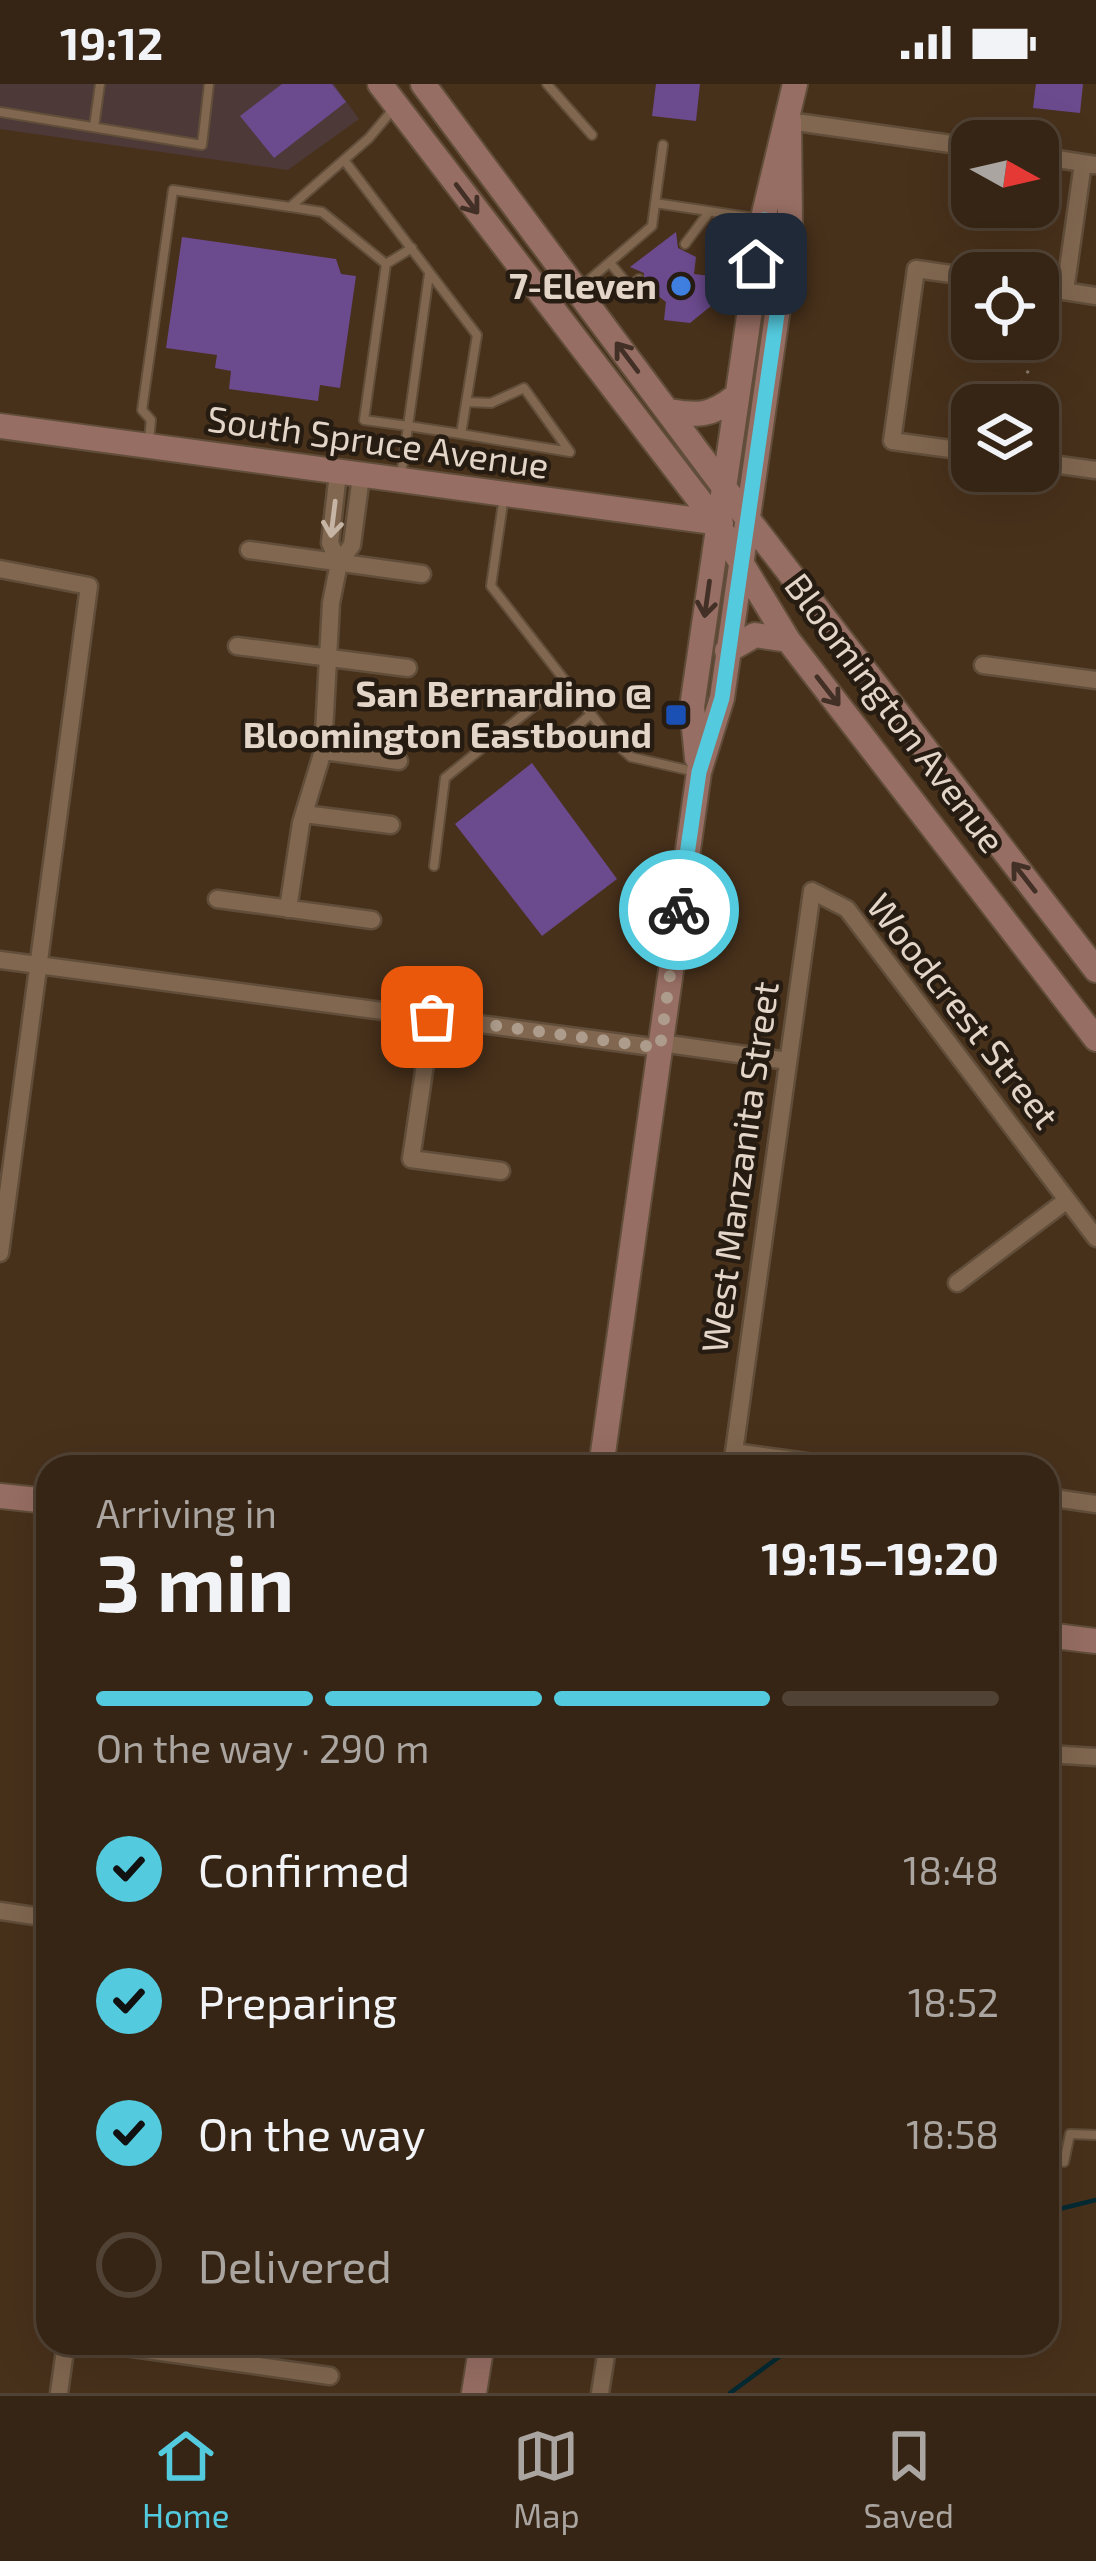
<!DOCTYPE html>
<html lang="en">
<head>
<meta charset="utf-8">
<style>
	:root { --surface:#362514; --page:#3d2d1d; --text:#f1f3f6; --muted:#aaa5a0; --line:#504234; --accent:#54cade }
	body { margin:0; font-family:"Exo 2",sans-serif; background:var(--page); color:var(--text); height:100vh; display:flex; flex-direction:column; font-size:45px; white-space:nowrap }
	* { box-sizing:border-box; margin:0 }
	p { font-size:39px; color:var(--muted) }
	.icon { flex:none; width:66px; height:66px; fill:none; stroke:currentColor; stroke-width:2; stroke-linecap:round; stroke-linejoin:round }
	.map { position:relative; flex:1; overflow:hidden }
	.sheet { position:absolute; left:36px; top:1371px; width:1023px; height:900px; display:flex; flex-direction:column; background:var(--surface); border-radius:36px; box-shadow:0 12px 48px #0002,0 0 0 3px var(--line) }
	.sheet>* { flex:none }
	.needle { width:78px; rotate:98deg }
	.buttons { position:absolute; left:951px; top:36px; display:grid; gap:24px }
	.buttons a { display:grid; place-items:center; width:108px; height:108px; border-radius:24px; background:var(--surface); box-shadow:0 12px 48px #0002,0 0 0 3px var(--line); font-size:60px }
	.pin { position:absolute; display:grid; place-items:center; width:102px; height:102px; color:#fff; margin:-51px; border-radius:24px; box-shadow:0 6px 18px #0006 }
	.courier { position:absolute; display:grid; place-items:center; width:120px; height:120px; margin:-60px; border:9px solid #54cade; border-radius:50%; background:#fff; color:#222; box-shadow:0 3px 15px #0007 }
	.overview em { font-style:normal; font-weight:700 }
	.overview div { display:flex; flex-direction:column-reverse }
	.overview { display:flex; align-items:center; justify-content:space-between; height:204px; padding:0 60px }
	h1 { font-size:78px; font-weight:700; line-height:90px }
	.bar { display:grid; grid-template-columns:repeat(4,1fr); gap:18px 12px; align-content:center; height:144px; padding:0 60px }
	.bar i { height:15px; border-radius:9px; background:var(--line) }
	.bar .active { background:var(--accent) }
	.bar p { grid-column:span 4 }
	ol { padding:0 60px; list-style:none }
	li { display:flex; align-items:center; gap:36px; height:132px }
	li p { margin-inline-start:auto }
	li .icon { padding:12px; border-radius:50%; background:var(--accent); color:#111; stroke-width:4 }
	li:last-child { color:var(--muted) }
	li i { width:66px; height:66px; border:6px solid var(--line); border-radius:50% }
	.status { display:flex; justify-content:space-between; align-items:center; height:84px; padding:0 60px; background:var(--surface); direction:ltr }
	.status svg { height:33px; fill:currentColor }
	.menu { display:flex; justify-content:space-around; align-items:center; height:168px; border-top:3px solid var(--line); background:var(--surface); font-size:33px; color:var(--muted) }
	.menu a { display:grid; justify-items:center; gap:6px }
	.menu .active { color:var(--accent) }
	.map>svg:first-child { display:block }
	.commercial { fill:#4d3937 }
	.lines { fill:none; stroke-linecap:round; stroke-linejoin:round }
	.stream { stroke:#032a33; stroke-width:4.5 }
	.building { fill:#6b4a8e }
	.lane-casing { stroke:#614e3a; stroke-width:12 }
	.street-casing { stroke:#614e3a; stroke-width:21 }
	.secondary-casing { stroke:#614e3a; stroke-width:28 }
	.path { stroke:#907d6c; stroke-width:3; stroke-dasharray:3 9; stroke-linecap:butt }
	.lane { stroke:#816750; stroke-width:8 }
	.street { stroke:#816750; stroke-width:16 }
	.secondary { stroke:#976e63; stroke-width:24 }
	.oneway { stroke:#423026 }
	.oneway2 { stroke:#c6b4a4 }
	.done { stroke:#ad9c8b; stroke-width:12; stroke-dasharray:0 21.6 }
	.route { stroke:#54cade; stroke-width:15 }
	.shop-dot { fill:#3f7fe0; stroke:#261c12; stroke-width:4.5 }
	.transit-dot { fill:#1a4fb4; stroke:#261c12; stroke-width:4.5 }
	.labels { text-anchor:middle; stroke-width:9; stroke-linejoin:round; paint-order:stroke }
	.poi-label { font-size:36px; font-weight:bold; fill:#e3d5c8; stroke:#261c12; text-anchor:end }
	.street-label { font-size:36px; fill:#e3d5c8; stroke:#261c12 }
</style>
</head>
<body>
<div class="status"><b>19:12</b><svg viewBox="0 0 49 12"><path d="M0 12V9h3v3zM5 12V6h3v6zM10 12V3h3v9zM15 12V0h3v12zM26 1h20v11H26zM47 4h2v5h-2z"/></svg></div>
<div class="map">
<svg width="1096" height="2309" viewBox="0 0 1096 2309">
	<rect width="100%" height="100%" fill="#48311b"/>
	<path class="commercial" d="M0,0H334L359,35L288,86L0,45Z"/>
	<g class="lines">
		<path class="stream" d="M1047,2128L1096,2116
			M730,2309L798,2259"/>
	</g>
	<path class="building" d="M282,0H332L346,18L274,74L240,32Z
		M656,0H700L696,37L652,32Z
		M1036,0H1083L1080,29L1033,24Z
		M676,148L678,164L696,173L694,190L719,193L716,218L690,239L664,236L666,218L644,201V189L630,183Z
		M182,153L336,175L341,190L356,192L340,304L320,301L318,317L229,305L231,287L215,284L217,271L166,264Z
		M532,679L617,795L542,852L455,740Z"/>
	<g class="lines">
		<g class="lane-casing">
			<path id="lane" d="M547,0L592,51
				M0,28L202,61L209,0
				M94,43L100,0
				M344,76L477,251L461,350L408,342L401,392
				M655,119L761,135
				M291,123L322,128L386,180L412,164
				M685,160L709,128
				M610,179L630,203L639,195
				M386,180L364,336L408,342L429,190
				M582,202L652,142L663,61
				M461,350L570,368L524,304L491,319L467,318
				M149,356L151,336L142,326L173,106L290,123L369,54L395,23
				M504,412L491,502L609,653L631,673L692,687
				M554,662L590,631
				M434,782L445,694L564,598
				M628,841L675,849
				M1064,2078L1070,2050L1096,2051"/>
		</g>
		<g class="street-casing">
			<path id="street" d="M789,37L972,63
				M1038,72L1096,81
				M972,193L916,185L892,357L972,368
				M1038,203L1096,212
				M1065,207L1083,79
				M1038,378L1096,386
				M338,389L330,459L339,479
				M249,466L422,490
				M0,485L89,502L0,1169
				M237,562L408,584
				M983,581L1096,596
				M323,667L399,677
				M304,730L391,741
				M217,815L372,836
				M288,825L301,739L323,667L331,519L339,479L352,461L361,392
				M0,876L660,964
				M432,933L411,1075L501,1087
				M661,959L788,977
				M957,1199L1067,1116
				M842,1383L734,1368L812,807L847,825L1096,1154
				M1047,1413L1096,1420
				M1047,1670L1096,1673
				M0,1827L48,1834
				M97,2259L330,2292
				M59,2309L66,2259
				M600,2309L608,2259"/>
		</g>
		<g class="secondary-casing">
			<path id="secondary" d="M380,0L717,439L788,556L1096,955
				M423,0L747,434L1096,886
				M669,327C698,332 711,332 735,313
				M0,342L721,439
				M727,567L755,551L788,556
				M697,674L692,623L764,130L795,0
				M601,1383L699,688L722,614L790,140L789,37
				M0,1412L48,1417
				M1047,1551L1096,1557
				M474,2309L482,2259"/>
		</g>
		<path class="path" d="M1010,321L1034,276L1032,255"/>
		<use href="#lane" class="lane"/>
		<use href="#street" class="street"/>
		<use href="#secondary" class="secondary"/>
	</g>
	<defs><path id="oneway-shaft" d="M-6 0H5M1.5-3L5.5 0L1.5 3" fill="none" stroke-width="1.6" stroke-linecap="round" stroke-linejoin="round" transform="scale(3)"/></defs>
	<g class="oneway">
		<use href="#oneway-shaft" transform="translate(467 115) rotate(53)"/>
		<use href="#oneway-shaft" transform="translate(627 273) rotate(-127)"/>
		<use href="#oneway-shaft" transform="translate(707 515) rotate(98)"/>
		<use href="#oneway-shaft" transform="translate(828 607) rotate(52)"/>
		<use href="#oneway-shaft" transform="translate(1024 793) rotate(-128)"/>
	</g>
	<use class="oneway2" href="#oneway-shaft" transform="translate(333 435) rotate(97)"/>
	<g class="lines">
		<path class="done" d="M432,933L660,964L679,826"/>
		<path class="route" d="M679,826L699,688L722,614L790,140L764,136L756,180"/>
	</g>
	<circle class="shop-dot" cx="681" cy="202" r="12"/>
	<rect class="transit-dot" x="664" y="619" width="24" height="24" rx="6"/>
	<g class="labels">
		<g class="poi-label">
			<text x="657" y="215">7-Eleven</text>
			<text x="652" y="623">San Bernardino @<tspan x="652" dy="41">Bloomington Eastbound</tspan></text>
		</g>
		<g class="street-label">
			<text transform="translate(378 358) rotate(8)" y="13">South Spruce Avenue</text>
			<text transform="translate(895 629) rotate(53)" y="13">Bloomington Avenue</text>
			<text transform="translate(963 927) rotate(52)" y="13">Woodcrest Street</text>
			<text transform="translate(740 1083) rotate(-82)" y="13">West Manzanita Street</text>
		</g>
	</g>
</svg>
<div class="buttons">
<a><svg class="needle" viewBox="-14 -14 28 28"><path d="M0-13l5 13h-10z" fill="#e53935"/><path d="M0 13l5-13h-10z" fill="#aaa5a0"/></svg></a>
<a><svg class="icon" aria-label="locate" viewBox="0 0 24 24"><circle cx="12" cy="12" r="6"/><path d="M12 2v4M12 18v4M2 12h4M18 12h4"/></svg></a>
<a><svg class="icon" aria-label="layers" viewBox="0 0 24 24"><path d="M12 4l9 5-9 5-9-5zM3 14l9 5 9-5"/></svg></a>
</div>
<div class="pin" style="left:432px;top:933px;background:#ea580c"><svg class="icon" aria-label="bag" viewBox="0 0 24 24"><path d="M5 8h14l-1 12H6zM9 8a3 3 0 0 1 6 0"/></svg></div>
<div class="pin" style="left:756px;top:180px;background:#1f2937"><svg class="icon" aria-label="home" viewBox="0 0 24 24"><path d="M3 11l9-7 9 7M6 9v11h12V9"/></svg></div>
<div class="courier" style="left:679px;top:826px"><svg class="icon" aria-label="bike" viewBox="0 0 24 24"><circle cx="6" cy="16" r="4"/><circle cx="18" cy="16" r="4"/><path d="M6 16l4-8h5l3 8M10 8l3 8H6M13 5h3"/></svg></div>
<section class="sheet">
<div class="overview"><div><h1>3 min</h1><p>Arriving in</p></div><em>19:15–19:20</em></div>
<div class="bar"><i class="active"></i><i class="active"></i><i class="active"></i><i></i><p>On the way · 290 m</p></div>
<ol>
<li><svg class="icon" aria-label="check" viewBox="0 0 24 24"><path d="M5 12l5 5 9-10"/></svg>Confirmed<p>18:48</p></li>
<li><svg class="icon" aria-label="check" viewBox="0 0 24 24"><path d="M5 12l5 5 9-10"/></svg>Preparing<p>18:52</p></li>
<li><svg class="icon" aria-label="check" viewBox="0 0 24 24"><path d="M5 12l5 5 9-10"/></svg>On the way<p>18:58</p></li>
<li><i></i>Delivered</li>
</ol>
</section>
</div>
<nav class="menu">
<a class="active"><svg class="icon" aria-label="home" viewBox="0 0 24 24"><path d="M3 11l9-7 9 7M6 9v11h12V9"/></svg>Home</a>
<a><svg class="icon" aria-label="map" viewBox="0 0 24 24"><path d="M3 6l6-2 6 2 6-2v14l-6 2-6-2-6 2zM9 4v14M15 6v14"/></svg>Map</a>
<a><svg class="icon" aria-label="saved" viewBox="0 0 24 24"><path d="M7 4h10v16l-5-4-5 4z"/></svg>Saved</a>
</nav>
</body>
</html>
